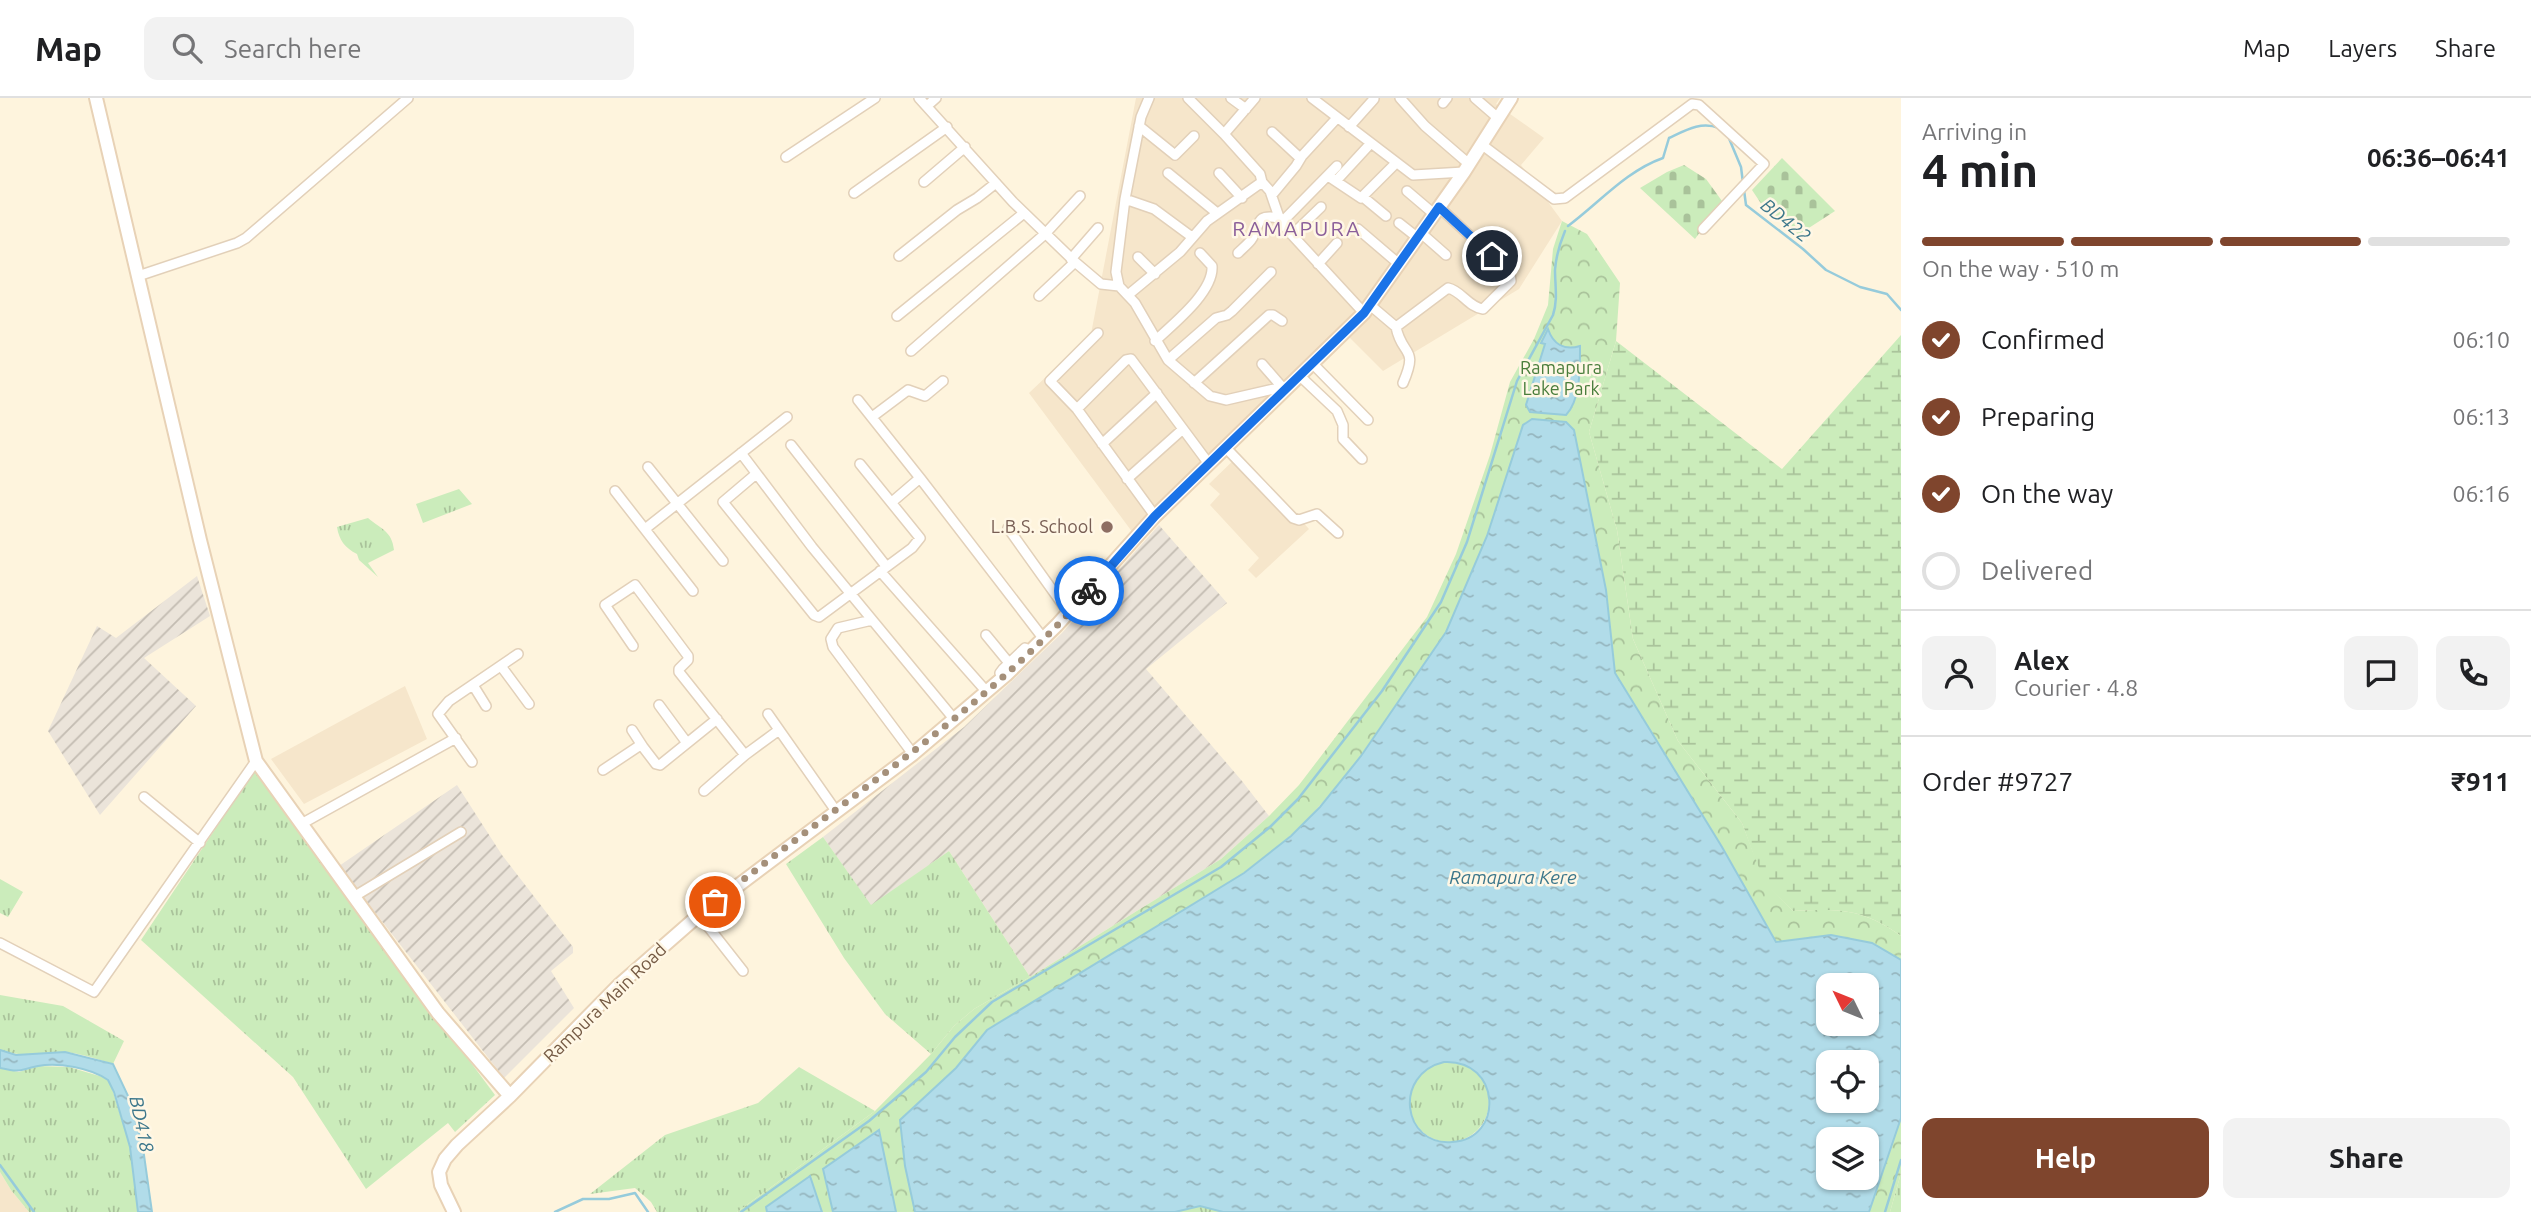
<!DOCTYPE html>
<html lang="en">
<head>
<meta charset="utf-8">
<style>
	:root { --surface:#fff; --page:#f2f2f2; --text:#202124; --muted:#757577; --line:#e0e0e0; --accent:#7f452d }
	body { margin:0; font-family:Ubuntu,sans-serif; background:var(--page); color:var(--text); height:100vh; display:flex; flex-direction:column; font-size:26px; white-space:nowrap }
	* { box-sizing:border-box; margin:0 }
	p { font-size:23px; color:var(--muted) }
	.icon { flex:none; width:38px; height:38px; fill:none; stroke:currentColor; stroke-width:2; stroke-linecap:round; stroke-linejoin:round }
	.map { position:relative; flex:1; overflow:hidden }
	.sheet { display:flex; flex-direction:column; background:var(--surface); width:630px }
	.sheet>* { flex:none }
	.needle { width:46px; rotate:313deg }
	.tools { position:absolute; left:1816px; top:875px; display:grid; gap:14px }
	.tools a { display:grid; place-items:center; width:63px; height:63px; border-radius:14px; background:var(--surface); box-shadow:0 2px 5px #0004; font-size:35px }
	.pin { position:absolute; display:grid; place-items:center; width:60px; height:60px; color:#fff; margin:-30px; border:4px solid #fff; border-radius:50%; box-shadow:0 2px 7px #0007 }
	.courier { position:absolute; display:grid; place-items:center; width:70px; height:70px; margin:-35px; border:5px solid #1a73e8; border-radius:50%; background:#fff; color:#222; box-shadow:0 2px 9px #0007 }
	.overview em { font-style:normal; font-weight:600 }
	.overview div { display:flex; flex-direction:column-reverse }
	.overview { display:flex; align-items:center; justify-content:space-between; height:119px; padding:0 21px }
	h1 { font-size:46px; font-weight:600; line-height:52px }
	.bar { display:grid; grid-template-columns:repeat(4,1fr); gap:10px 7px; align-content:center; height:84px; padding:0 21px }
	.bar i { height:9px; border-radius:5px; background:var(--line) }
	.bar .on { background:var(--accent) }
	.bar p { grid-column:span 4 }
	.line { display:flex; align-items:center; gap:18px; padding:0 21px; border-top:2px solid var(--line) }
	.line div { flex:1 }
	.round { display:grid; place-items:center; flex:none; width:74px; height:74px; border-radius:14px; background:var(--page) }
	ol { padding:0 21px; list-style:none }
	li { display:flex; align-items:center; gap:21px; height:77px }
	li p { margin-inline-start:auto }
	li .icon { padding:7px; border-radius:50%; background:var(--accent); color:#fff; stroke-width:4 }
	li:last-child { color:var(--muted) }
	li i { width:38px; height:38px; border:4px solid var(--line); border-radius:50% }
	.primary-button { display:flex; gap:14px; margin-top:auto; padding:14px 21px }
	.primary-button a { flex:1; height:80px; border-radius:14px; background:var(--accent); color:#fff; font-size:28px; font-weight:600; line-height:80px; text-align:center }
	.primary-button a+a { background:var(--page); color:var(--text) }
	header { display:flex; align-items:center; gap:42px; box-sizing:border-box; height:98px; padding:0 35px; background:var(--surface); border-bottom:2px solid var(--line) }
	header strong { font-size:33px }
	nav { display:flex; gap:38px; margin-inline-start:auto; font-size:24px }
	.search { width:490px; height:63px; background:var(--page); display:flex; align-items:center; gap:18px; box-sizing:border-box; padding:0 24px; border-radius:14px; color:var(--muted); font-size:26px }
	main { display:flex; flex:1; min-height:0 }
	.map>svg:first-child { display:block }
	.residential { fill:#f6e6cb }
	.industrial { fill:url(#industrial-furrows) }
	.grass { fill:url(#grass-tufts) }
	.wetland { fill:url(#wetland-marsh) }
	.cemetery { fill:url(#cemetery-stones) }
	.park { fill:url(#park-crowns) }
	.water { fill:url(#water-ripples); stroke:#96cbdb; stroke-width:2; fill-rule:evenodd }
	.lines { fill:none; stroke-linecap:round; stroke-linejoin:round }
	.stream { stroke:#96cbdb; stroke-width:2.5 }
	.minor-casing { stroke:#e2d0b9; stroke-width:12 }
	.secondary-casing { stroke:#e8d2b6; stroke-width:16 }
	.minor { stroke:#fff; stroke-width:9 }
	.secondary { stroke:#fff; stroke-width:12 }
	.done { stroke:#a5907a; stroke-width:7; stroke-dasharray:0 12.6 }
	.route { stroke:#1a73e8; stroke-width:9 }
	.education-dot { fill:#8d6e63; stroke:#fff7e5; stroke-width:2.5 }
	.labels { text-anchor:middle; stroke-width:5; stroke-linejoin:round; paint-order:stroke }
	.park-label { font-size:18px; fill:#497d3b; stroke:#fff7e5 }
	.education-label { font-size:18px; fill:#785e54; stroke:#fff7e5; text-anchor:end }
	.street-label { font-size:18px; fill:#755a44; stroke:#fff7e5 }
	.water-label { font-size:19px; font-style:italic; fill:#3c778b; stroke:#fff7e5 }
	.quarter-label { font-size:21px; letter-spacing:2px; fill:#8b5f9a; stroke:#fff7e5 }
</style>
</head>
<body>
<header>
<strong>Map</strong>
<div class="search"><svg class="icon" aria-label="search" viewBox="0 0 24 24"><circle cx="10" cy="10" r="6"/><path d="M15 15l6 6"/></svg>Search here</div>
<nav><a>Map</a><a>Layers</a><a>Share</a></nav>
</header>
<main>
<div class="map">
<svg width="1901" height="1114" viewBox="0 0 1901 1114">
	<defs>
		<pattern id="industrial-furrows" width="10" height="10" patternUnits="userSpaceOnUse" patternTransform="scale(1.75)"><rect width="10" height="10" fill="#ebe4da"/><path d="M-1 1l2-2M0 10L10 0M9 11l2-2" fill="none" stroke="#c3bcb2"/></pattern>
		<pattern id="grass-tufts" width="24" height="20" patternUnits="userSpaceOnUse" patternTransform="scale(1.75)"><rect width="24" height="20" fill="#cbecbb"/><path d="M3 7l-1-3M5 7V3M7 7l1-3M15 17l-1-3M17 17v-4M19 17l1-3" fill="none" stroke="#a9c29a"/></pattern>
		<pattern id="wetland-marsh" width="20" height="14" patternUnits="userSpaceOnUse" patternTransform="scale(1.75)"><rect width="20" height="14" fill="#cbecbb"/><path d="M1 5h8M5 5V1M11 12h8M15 12V8" fill="none" stroke="#a9c29a"/></pattern>
		<pattern id="cemetery-stones" width="16" height="16" patternUnits="userSpaceOnUse" patternTransform="scale(1.75)"><rect width="16" height="16" fill="#cbecbb"/><path d="M2 7V4a2 2 0 0 1 4 0v3zM10 15v-3a2 2 0 0 1 4 0v3z" fill="#a9c29a"/></pattern>
		<pattern id="park-crowns" width="20" height="18" patternUnits="userSpaceOnUse" patternTransform="scale(1.75)"><rect width="20" height="18" fill="#cbecbb"/><path d="M2 6a3 3 0 1 1 6 0M12 15a3 3 0 1 1 6 0" fill="none" stroke="#a9c29a"/></pattern>
		<pattern id="water-ripples" width="26" height="14" patternUnits="userSpaceOnUse" patternTransform="scale(1.75)"><rect width="26" height="14" fill="#b1dce9"/><path d="M2 4q2-2 4 0t4 0M15 11q2-2 4 0t4 0" fill="none" stroke="#95b5be"/></pattern>
	</defs>
	<rect width="100%" height="100%" fill="#fef4dd"/>
	<path class="residential" d="M1136,0H1500L1496,6L1544,40L1521,67L1562,123L1519,191L1383,273L1342,232L1133,435L1029,295L1091,236Z
		M1240,356L1309,431L1256,480L1248,472L1259,460L1210,407L1220,396L1209,386Z
		M405,588L427,641L304,706L271,661Z
		M0,1074L11,1092L29,1114H0Z"/>
	<path class="industrial" d="M1159,427L1227,505L1146,571L1242,683L1269,718L1221,761L1030,879L949,753L871,808L823,739L964,629L1062,535Z
		M197,478L210,518L144,560L196,608L100,717L48,633L97,528L116,540Z
		M457,687L502,757L573,849V855L551,873L574,910L504,980L339,768Z"/>
	<path class="grass" d="M459,391L472,406L423,425L416,406Z
		M368,420C381,431 392,433 394,452L368,465L378,479L359,462L357,456C345,450 339,442 337,429Z
		M254,673L495,997L455,1034L448,1025L366,1091L293,979L141,842Z
		M823,739L871,807L949,753L1030,879L974,911L954,928L931,956L885,916L844,860L786,766Z
		M0,781L23,794L8,819L0,815Z
		M0,897L63,908L124,943L113,966C97,961 80,955 63,954C41,954 21,960 0,952Z
		M1409 1004a40 40 0 1 1 80 0a40 40 0 1 1-80 0Z
		M38,968L69,969L106,980L110,984L130,1049L138,1114H29L11,1092L0,1074V970L19,974Z
		M799,969L875,1013L737,1114H657L651,1104L635,1090L590,1096L665,1037L758,1005Z
		M1901,1075V1114H1890Z
		M1200,1108L1223,1114H1175Z"/>
	<path class="wetland" d="M1901,237V838C1861,810 1840,811 1793,813L1763,783L1742,725L1678,643L1633,541L1617,432L1589,334L1616,243L1782,371Z"/>
	<path class="cemetery" d="M1782,60L1835,113L1798,137L1764,110L1752,92Z
		M1684,67L1706,81L1722,103L1695,141L1640,90L1667,74Z"/>
	<path class="park" d="M1562,123L1587,136L1620,185L1616,243L1589,334L1617,432L1633,541L1678,643L1742,725L1764,783L1793,813C1840,811 1861,810 1901,838V862L1872,845L1831,837L1776,844L1722,749L1615,575L1606,492L1574,332L1487,438L1446,534L1348,676L1305,724L1276,751L1228,786L987,932L956,970L900,1022L905,1068L915,1114H896L879,1033L827,1092L833,1114H822L810,1079L766,1109L767,1114H737L875,1013L931,956L954,928L974,911L1030,879L1221,761L1269,718L1299,687L1427,519L1456,456L1490,357L1510,284L1534,241L1548,207L1553,151Z
		M1901,1020V1075L1890,1114H1869Z"/>
	<path class="water" d="M1548,231C1553,246 1564,253 1580,248C1580,269 1581,301 1566,317L1530,314L1526,307L1545,246L1541,245Z
		M1532,321L1566,324L1574,332L1606,492L1615,575L1722,749L1776,844L1831,837L1872,845L1901,862V1020L1869,1114H1223L1200,1108L1175,1114H915L905,1068L900,1022L956,970L987,932L1244,775L1291,738L1320,709L1361,658L1446,534L1487,438L1523,327ZM1867,887V926H1829V887ZM1444,964C1501,961 1505,1041 1452,1044C1402,1048 1393,976 1444,964ZM1867,964V1003H1829V964ZM1867,1041V1080H1829V1041Z
		M0,952L16,957L65,954L113,966L130,1002L143,1050L152,1114H138L130,1049L114,994L108,982C91,970 58,964 38,968C18,972 23,975 0,970Z
		M879,1032L896,1114H833L823,1071Z
		M810,1078L822,1114H767L766,1109Z"/>
	<g class="lines">
		<path class="stream" d="M1728,38L1741,69L1743,85
			M1744,92L1746,107L1803,151L1826,172L1860,189L1887,196L1901,212
			M1568,128C1599,105 1626,73 1663,60L1669,40C1686,32 1701,23 1719,30
			M0,1067L34,1114
			M555,1114L583,1101H609L635,1095L648,1114
			M741,1114L869,1023L926,974L955,939L992,904L1221,769L1270,729L1298,701L1382,593L1441,504L1467,444L1517,283L1553,217C1558,202 1555,187 1555,172C1556,158 1560,145 1565,133
			M1885,1114L1901,1062"/>
		<g class="minor-casing">
			<path id="minor" d="M919,0L1013,104L1075,164L1101,186L1119,188
				M1149,0L1141,19L1125,101L1116,174L1119,188L1135,205L1168,262L1210,298L1226,302L1287,288
				M1231,0L1246,11
				M1312,0L1413,77L1464,74
				M1400,0L1425,28L1469,66
				M1475,0L1498,20
				M1443,5L1447,0
				M927,8L936,0
				M1139,28L1175,57L1194,38
				M1349,29L1374,1
				M1272,34L1300,60
				M1224,36L1255,0
				M1481,46L1554,101L1565,100L1692,6L1699,7L1764,66L1703,131
				M786,59L875,0
				M1168,75L1217,115
				M1219,75L1242,100
				M1328,78L1361,100L1396,65
				M1336,83L1371,45
				M924,84L965,49
				M1262,84L1270,93L1281,125L1364,215
				M1407,93L1434,116
				M854,95L947,29
				M1272,97L1296,68L1302,58L1337,20
				M1363,99L1386,118
				M1125,101L1154,111L1192,139
				M1281,125L1337,68
				M1399,125L1418,140
				M1358,131L1399,166
				M1421,135L1446,157
				M1292,137L1321,109
				M1238,155C1242,151 1247,147 1251,142C1261,128 1254,115 1278,120
				M899,158L957,112L977,100L996,85
				M1138,159L1155,176
				M1071,161L1098,130
				M1318,166L1337,145
				M138,178L237,145L246,140L408,0
				M1128,197L1180,154L1207,123L1262,84L1260,76L1224,36L1188,0
				M1039,198L1075,164
				M1370,207L1396,229L1448,190C1462,193 1468,209 1483,211L1511,183L1510,175L1439,109
				M897,218L1024,115
				M1396,229C1402,259 1419,248 1403,285
				M1098,235L1050,283L1077,311L1155,418
				M1155,243C1173,226 1214,194 1212,168L1200,155
				M911,253L1045,136L1080,98
				M1168,262L1216,220L1227,217L1232,213L1271,174
				M1262,266L1282,289
				M1313,266L1368,322
				M1301,279L1337,313L1343,327V341L1362,361
				M1194,285L1269,217H1273L1282,223
				M858,302L920,380L892,404
				M1077,311L1126,262L1131,261L1209,366
				M872,319L908,292L925,298L943,283
				M1102,346L1157,295
				M791,347L886,468
				M1226,350L1293,420L1299,422L1317,416L1338,435
				M741,355L812,449L954,621
				M648,369L723,463
				M756,376L723,404L814,517L819,519L912,450L920,440L860,366
				M920,380L1043,540
				M1127,381L1183,331
				M615,393L693,493
				M1008,430L1068,514
				M645,431L787,319
				M880,473L986,593
				M872,522L838,530L831,541L833,549L913,656
				M986,537L1009,565
				M633,548L605,507L635,487L688,558V562L679,571V574L745,657
				M501,568L529,606
				M1002,580L1000,575L1003,571L1025,550L1029,552
				M473,587L486,608
				M659,607L687,645
				M768,616L836,713
				M632,632L643,649
				M472,664L438,616L449,603L518,556
				M603,672L639,648L643,649L656,666L660,667L717,621
				M704,693L745,657L779,632
				M144,699L200,745
				M303,725L456,640
				M355,798L461,734
				M699,817L743,873
				M0,845L94,894L256,663"/>
		</g>
		<g class="secondary-casing">
			<path id="secondary" d="M96,0L200,442L256,663L438,915L510,998
				M454,1114L441,1087L439,1074L445,1061L457,1047L510,998L619,887L699,817L913,656L1006,577L1057,527L1155,418L1364,215L1464,74L1511,0"/>
		</g>
		<use href="#minor" class="minor"/>
		<use href="#secondary" class="secondary"/>
	</g>
	<g class="lines">
		<path class="done" d="M715,804C842,702 981,616 1089,493"/>
		<path class="route" d="M1089,493L1155,418L1364,215L1439,109L1492,158"/>
	</g>
	<circle class="education-dot" cx="1107" cy="429" r="7"/>
	<g class="labels">
		<g class="park-label">
			<text x="1561" y="276">Ramapura<tspan x="1561" dy="21">Lake Park</tspan></text>
		</g>
		<g class="education-label">
			<text x="1093" y="435">L.B.S. School</text>
		</g>
		<g class="street-label">
			<text transform="translate(605 905) rotate(-44)" y="6">Rampura Main Road</text>
		</g>
		<g class="water-label">
			<text transform="translate(1786 122) rotate(39)" y="7">BD422</text>
			<text x="1513" y="786">Ramapura Kere</text>
			<text transform="translate(142 1026) rotate(78)" y="7">BD418</text>
		</g>
		<g class="quarter-label">
			<text x="1297" y="138">RAMAPURA</text>
		</g>
	</g>
</svg>
<div class="tools">
<a><svg class="needle" viewBox="-14 -14 28 28"><path d="M0-13l5 13h-10z" fill="#e53935"/><path d="M0 13l5-13h-10z" fill="#757577"/></svg></a>
<a><svg class="icon" aria-label="locate" viewBox="0 0 24 24"><circle cx="12" cy="12" r="6"/><path d="M12 2v4M12 18v4M2 12h4M18 12h4"/></svg></a>
<a><svg class="icon" aria-label="layers" viewBox="0 0 24 24"><path d="M12 4l9 5-9 5-9-5zM3 14l9 5 9-5"/></svg></a>
</div>
<div class="pin" style="left:715px;top:804px;background:#ea580c"><svg class="icon" aria-label="bag" viewBox="0 0 24 24"><path d="M5 8h14l-1 12H6zM9 8a3 3 0 0 1 6 0"/></svg></div>
<div class="pin" style="left:1492px;top:158px;background:#1f2937"><svg class="icon" aria-label="home" viewBox="0 0 24 24"><path d="M3 11l9-7 9 7M6 9v11h12V9"/></svg></div>
<div class="courier" style="left:1089px;top:493px"><svg class="icon" aria-label="bike" viewBox="0 0 24 24"><circle cx="6" cy="16" r="4"/><circle cx="18" cy="16" r="4"/><path d="M6 16l4-8h5l3 8M10 8l3 8H6M13 5h3"/></svg></div>
</div>
<section class="sheet">
<div class="overview"><div><h1>4 min</h1><p>Arriving in</p></div><em>06:36–06:41</em></div>
<div class="bar"><i class="on"></i><i class="on"></i><i class="on"></i><i></i><p>On the way · 510 m</p></div>
<ol>
<li><svg class="icon" aria-label="check" viewBox="0 0 24 24"><path d="M5 12l5 5 9-10"/></svg>Confirmed<p>06:10</p></li>
<li><svg class="icon" aria-label="check" viewBox="0 0 24 24"><path d="M5 12l5 5 9-10"/></svg>Preparing<p>06:13</p></li>
<li><svg class="icon" aria-label="check" viewBox="0 0 24 24"><path d="M5 12l5 5 9-10"/></svg>On the way<p>06:16</p></li>
<li><i></i>Delivered</li>
</ol>
<div class="line" style="height:126px"><a class="round"><svg class="icon" aria-label="person" viewBox="0 0 24 24"><circle cx="12" cy="8" r="4"/><path d="M4 21q1-7 8-7t8 7"/></svg></a><div><b>Alex</b><p>Courier · 4.8</p></div><a class="round"><svg class="icon" aria-label="chat" viewBox="0 0 24 24"><path d="M4 5h16v11H9l-5 4z"/></svg></a><a class="round"><svg class="icon" aria-label="phone" viewBox="0 0 24 24"><path d="M5 4h4l2 5-3 2q2 4 5 5l2-3 5 2v4C11 20 4 13 5 4z"/></svg></a></div>
<div class="line" style="height:91px"><div>Order #9727</div><b>₹911</b></div>
<div class="primary-button"><a>Help</a><a>Share</a></div>
</section>
</main>
</body>
</html>
